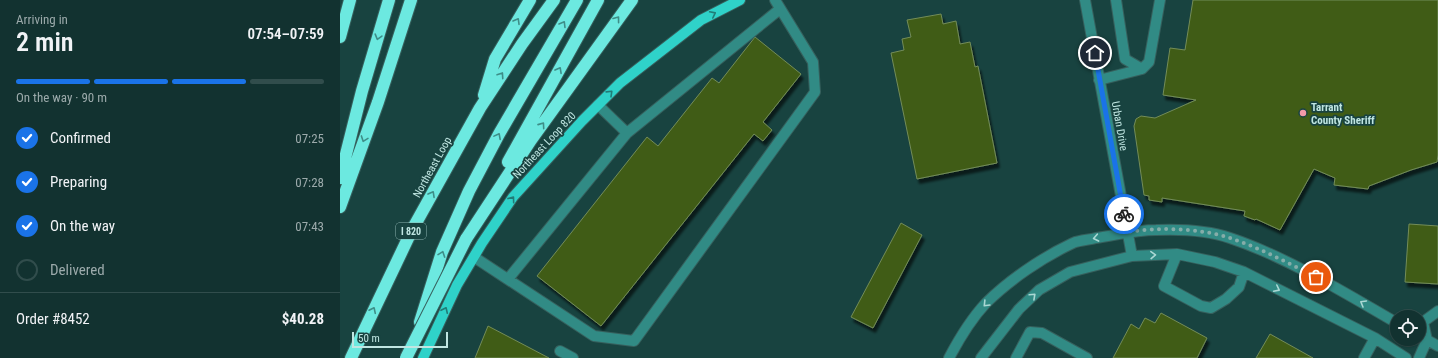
<!DOCTYPE html>
<html lang="en">
<head>
<meta charset="utf-8">
<style>
	:root { --surface:#123230; --page:#1b3a38; --text:#f1f3f6; --muted:#9caaab; --line:#314d4c; --accent:#1a73e8 }
	body { margin:0; font-family:"Roboto Condensed",sans-serif; background:var(--page); color:var(--text); height:100vh; display:flex; flex-direction:column; font-size:15px; white-space:nowrap }
	* { box-sizing:border-box; margin:0 }
	p { font-size:13px; color:var(--muted) }
	.icon { flex:none; width:22px; height:22px; fill:none; stroke:currentColor; stroke-width:2; stroke-linecap:round; stroke-linejoin:round }
	.map { position:relative; flex:1; overflow:hidden }
	.details { display:flex; flex-direction:column; background:var(--surface); width:340px }
	.details>* { flex:none }
	.controls { position:absolute; left:1050px; top:310px; display:grid; gap:8px }
	.controls a { display:grid; place-items:center; width:36px; height:36px; border-radius:50%; background:var(--surface); box-shadow:0 1px 3px #0004,0 0 0 1px var(--line); font-size:20px }
	.scale { position:absolute; left:12px; bottom:10px; width:96px; box-sizing:border-box; padding-left:4px; border:2px solid #c0e6e2; border-top:0; font-size:11px; line-height:14px; white-space:nowrap; color:#c0e6e2; -webkit-text-stroke:3px #184340; paint-order:stroke }
	.pin { position:absolute; display:grid; place-items:center; width:34px; height:34px; color:#fff; margin:-17px; border:2px solid #fff; border-radius:50%; box-shadow:0 1px 4px #0007 }
	.courier { position:absolute; display:grid; place-items:center; width:40px; height:40px; margin:-20px; border:3px solid #1a73e8; border-radius:50%; background:#fff; color:#222; box-shadow:0 1px 5px #0007 }
	.overview em { font-style:normal; font-weight:600 }
	.overview div { display:flex; flex-direction:column-reverse }
	.overview { display:flex; align-items:center; justify-content:space-between; height:68px; padding:0 16px }
	h1 { font-size:26px; font-weight:600; line-height:30px }
	.bar { display:grid; grid-template-columns:repeat(4,1fr); gap:6px 4px; align-content:center; height:48px; padding:0 16px }
	.bar i { height:5px; border-radius:3px; background:var(--line) }
	.bar .on { background:var(--accent) }
	.bar p { grid-column:span 4 }
	.line { display:flex; align-items:center; gap:10px; padding:0 16px; border-top:1px solid var(--line) }
	.line div { flex:1 }
	ol { padding:0 16px; list-style:none }
	li { display:flex; align-items:center; gap:12px; height:44px }
	li p { margin-inline-start:auto }
	li .icon { padding:4px; border-radius:50%; background:var(--accent); color:#fff; stroke-width:4 }
	li:last-child { color:var(--muted) }
	li i { width:22px; height:22px; border:2px solid var(--line); border-radius:50% }
	main { display:flex; flex:1; min-height:0 }
	.map>svg:first-child { display:block }
	.building { fill:#405c16; stroke:#738c58; filter:url(#shadow) }
	.lines { fill:none; stroke-linecap:round; stroke-linejoin:round }
	.minor-casing { stroke:#36605d; stroke-width:12 }
	.major-casing { stroke:#36605d; stroke-width:12 }
	.highway-casing { stroke:#36605d; stroke-width:14 }
	.minor { stroke:#318b85; stroke-width:10 }
	.major { stroke:#2fd2c9; stroke-width:10 }
	.highway { stroke:#6ce9e0; stroke-width:12 }
	.highway-bridge-casing { stroke:#36605d; stroke-width:14; stroke-linecap:butt }
	.highway-bridge { stroke:#6ce9e0; stroke-width:12 }
	.oneway { stroke:#217c77 }
	.oneway2 { stroke:#3e8e88 }
	.oneway3 { stroke:#abd8d4 }
	.done { stroke:#85ada9; stroke-width:4; stroke-dasharray:0 7.2 }
	.route { stroke:#1a73e8; stroke-width:5 }
	.poi-dot { fill:#f39aa9; stroke:#184340; stroke-width:1.5 }
	.labels { text-anchor:middle; stroke-width:3.5; stroke-linejoin:round; paint-order:stroke }
	.shield { fill:#184340; stroke:#8eb5b1; stroke-width:1 }
	.shield-label { font-size:10px; font-weight:bold; fill:#c0e6e2 }
	.poi-label { font-size:11px; font-weight:bold; fill:#c0e6e2; stroke:#184340; text-anchor:start }
	.street-label { font-size:11px; fill:#c0e6e2; stroke:#184340 }
</style>
</head>
<body>
<main>
<section class="details">
<div class="overview"><div><h1>2 min</h1><p>Arriving in</p></div><em>07:54–07:59</em></div>
<div class="bar"><i class="on"></i><i class="on"></i><i class="on"></i><i></i><p>On the way · 90 m</p></div>
<ol>
<li><svg class="icon" aria-label="check" viewBox="0 0 24 24"><path d="M5 12l5 5 9-10"/></svg>Confirmed<p>07:25</p></li>
<li><svg class="icon" aria-label="check" viewBox="0 0 24 24"><path d="M5 12l5 5 9-10"/></svg>Preparing<p>07:28</p></li>
<li><svg class="icon" aria-label="check" viewBox="0 0 24 24"><path d="M5 12l5 5 9-10"/></svg>On the way<p>07:43</p></li>
<li><i></i>Delivered</li>
</ol>
<div class="line" style="height:52px"><div>Order #8452</div><b>$40.28</b></div>
</section>
<div class="map">
<svg width="1098" height="358" viewBox="0 0 1098 358">
	<defs>
		<filter id="shadow"><feDropShadow dx="2.5" dy="4.5" stdDeviation="1" flood-color="#0009"/></filter>
	</defs>
	<rect width="100%" height="100%" fill="#184340"/>
	<path class="building" d="M853,0H1098V155L1097,162L1071,170L1029,186L1028,189L994,185L995,178L974,169L940,230L916,219L915,220L904,216L905,211L822,198V202L809,200V196L804,195L794,126L796,119L801,116L815,118L856,100L823,95L830,48L845,50Z
		M601,14L603,24L616,21L620,44L630,42L635,67L638,66L657,163L577,179L551,53L564,50L562,39L571,37L567,20Z
		M415,37L461,74L423,122L432,130L423,141L414,134L261,326L197,276L307,137L318,146L372,78L379,83Z
		M561,223L582,235L533,328L511,317Z
		M1069,224L1098,226V284L1065,282Z
		M821,313L867,338L857,358H773L791,324L799,329L805,318L815,323Z
		M148,326L209,358H135Z
		M930,334L973,358H916Z"/>
	<g class="lines">
		<g class="minor-casing">
			<path id="minor" d="M745,0L792,256
				M776,0L785,59L802,69
				M759,80L802,69L809,62L820,0
				M258,105L287,133L440,9
				M837,254L824,286L861,306L871,308L886,299L899,287L904,272
				M134,257L254,336L294,341L475,92L473,62L435,0
				M168,279L287,133
				M1080,336L1098,346
				M220,351L233,358
				M609,358C619,339 631,319 646,303C669,280 703,257 733,243C740,240 749,240 756,238C776,235 796,230 816,230C840,229 867,230 890,238C947,257 1005,293 1057,323
				M641,358L679,309L699,290L730,272L792,256L837,254L875,262L904,272L1035,338L1066,358
				M676,358L690,332L702,333L747,358
				M1024,358L1035,338
				M1079,358L1087,340L1083,322L1098,311"/>
		</g>
		<g class="major-casing">
			<path id="major" d="M83,358L117,285L142,243L173,197L242,121L280,83L361,20L400,0"/>
		</g>
		<g class="highway-casing">
			<path id="highway" d="M0,37L10,0
				M144,95L155,59L190,0
				M168,162L258,0
				M0,178L22,91L49,0
				M0,207L38,102L71,0
				M126,239L191,140L292,0
				M80,322L102,252L129,191L159,134L237,0
				M11,358L72,230L140,108L182,44L214,0"/>
		</g>
		<use href="#minor" class="minor"/>
		<use href="#major" class="major"/>
		<use href="#highway" class="highway"/>
		<g class="highway-bridge-casing">
			<path id="highway-bridge" d="M66,358L126,239"/>
		</g>
		<use href="#highway-bridge" class="highway-bridge"/>
	</g>
	<defs><path id="oneway-chevron" d="M-2-3.5L2.5 0L-2 3.5" fill="none" stroke-width="1.6" stroke-linecap="round" stroke-linejoin="round"/></defs>
	<g class="oneway">
		<use href="#oneway-chevron" transform="translate(373 14) rotate(-27)"/>
		<use href="#oneway-chevron" transform="translate(270 93) rotate(-44)"/>
		<use href="#oneway-chevron" transform="translate(172 199) rotate(-54)"/>
		<use href="#oneway-chevron" transform="translate(105 310) rotate(-65)"/>
	</g>
	<g class="oneway2">
		<use href="#oneway-chevron" transform="translate(277 19) rotate(-53)"/>
		<use href="#oneway-chevron" transform="translate(177 21) rotate(-60)"/>
		<use href="#oneway-chevron" transform="translate(223 24) rotate(-59)"/>
		<use href="#oneway-chevron" transform="translate(38 37) rotate(106)"/>
		<use href="#oneway-chevron" transform="translate(219 70) rotate(-61)"/>
		<use href="#oneway-chevron" transform="translate(161 75) rotate(-56)"/>
		<use href="#oneway-chevron" transform="translate(202 125) rotate(-55)"/>
		<use href="#oneway-chevron" transform="translate(158 136) rotate(-62)"/>
		<use href="#oneway-chevron" transform="translate(24 139) rotate(110)"/>
		<use href="#oneway-chevron" transform="translate(92 194) rotate(-61)"/>
		<use href="#oneway-chevron" transform="translate(102 254) rotate(-70)"/>
		<use href="#oneway-chevron" transform="translate(33 310) rotate(-64)"/>
	</g>
	<g class="oneway3">
		<use href="#oneway-chevron" transform="translate(756 238) rotate(169)"/>
		<use href="#oneway-chevron" transform="translate(813 255) rotate(-2)"/>
		<use href="#oneway-chevron" transform="translate(937 289) rotate(27)"/>
		<use href="#oneway-chevron" transform="translate(693 296) rotate(-43)"/>
		<use href="#oneway-chevron" transform="translate(1023 303) rotate(-150)"/>
		<use href="#oneway-chevron" transform="translate(646 304) rotate(134)"/>
	</g>
	<g class="lines">
		<path class="done" d="M784,214L787,232C819,227 859,228 890,238C920,248 948,263 976,277"/>
		<path class="route" d="M755,53L784,214"/>
	</g>
	<circle class="poi-dot" cx="963" cy="113" r="4"/>
	<g class="labels">
		<rect class="shield" x="56" y="223" width="30" height="16" rx="3"/>
		<g class="shield-label">
			<text x="71" y="235">I 820</text>
		</g>
		<g class="poi-label">
			<text x="971" y="111">Tarrant<tspan x="971" dy="13">County Sheriff</tspan></text>
		</g>
		<g class="street-label">
			<text transform="translate(780 126) rotate(80)" y="4">Urban Drive</text>
			<text transform="translate(204 145) rotate(-47)" y="4">Northeast Loop 820</text>
			<text transform="translate(92 167) rotate(-61)" y="4">Northeast Loop</text>
		</g>
	</g>
</svg>
<div class="controls">
<a><svg class="icon" aria-label="locate" viewBox="0 0 24 24"><circle cx="12" cy="12" r="6"/><path d="M12 2v4M12 18v4M2 12h4M18 12h4"/></svg></a>
</div>
<div class="scale">50 m</div>
<div class="pin" style="left:976px;top:277px;background:#ea580c"><svg class="icon" aria-label="bag" viewBox="0 0 24 24"><path d="M5 8h14l-1 12H6zM9 8a3 3 0 0 1 6 0"/></svg></div>
<div class="pin" style="left:755px;top:53px;background:#1f2937"><svg class="icon" aria-label="home" viewBox="0 0 24 24"><path d="M3 11l9-7 9 7M6 9v11h12V9"/></svg></div>
<div class="courier" style="left:784px;top:214px"><svg class="icon" aria-label="bike" viewBox="0 0 24 24"><circle cx="6" cy="16" r="4"/><circle cx="18" cy="16" r="4"/><path d="M6 16l4-8h5l3 8M10 8l3 8H6M13 5h3"/></svg></div>
</div>
</main>
</body>
</html>
